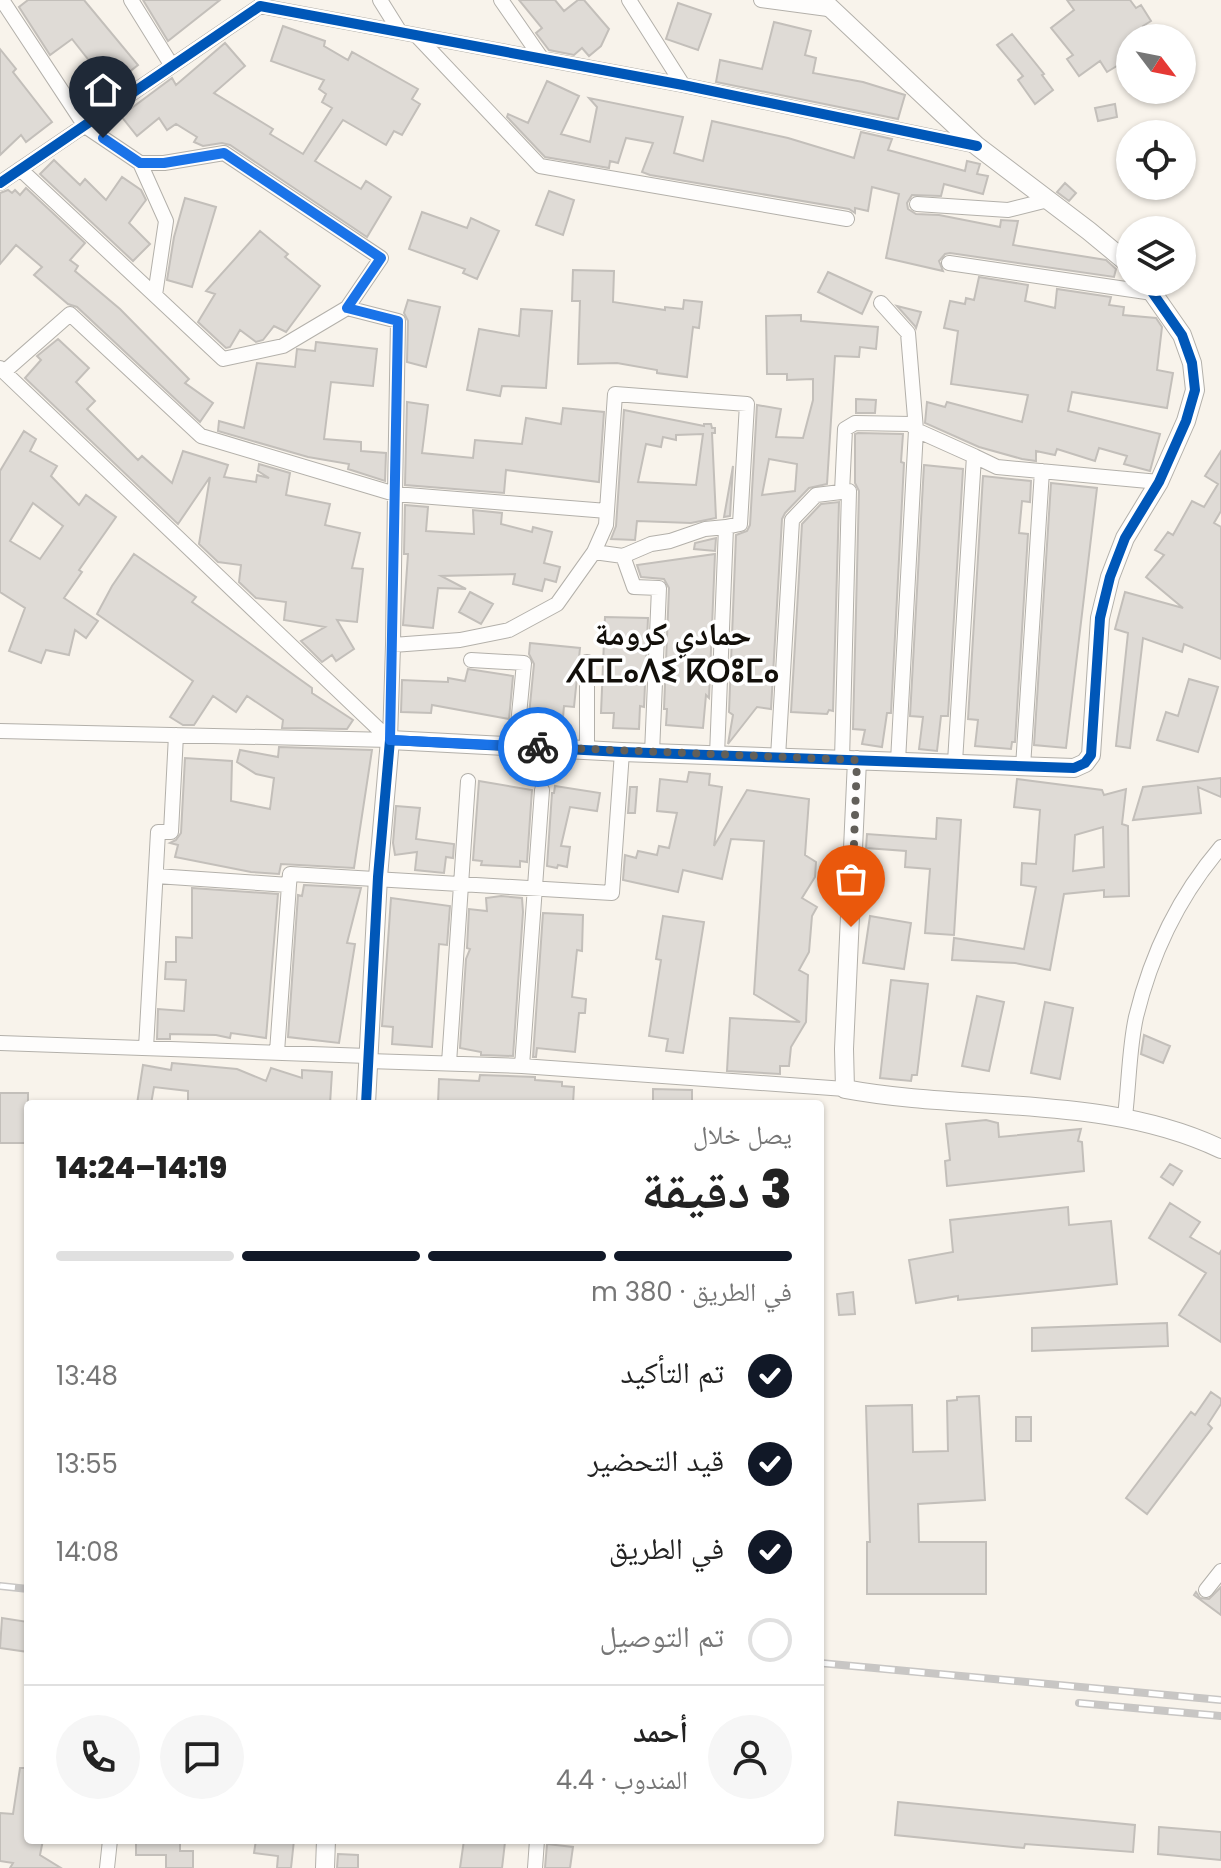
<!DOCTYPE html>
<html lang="ar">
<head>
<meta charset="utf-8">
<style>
	:root { --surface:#fff; --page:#f6f6f6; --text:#222; --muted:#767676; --line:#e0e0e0; --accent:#111827 }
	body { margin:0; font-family:Poppins,"Noto Naskh Arabic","Noto Sans Tifinagh",sans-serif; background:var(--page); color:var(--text); direction:rtl; height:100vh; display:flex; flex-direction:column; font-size:30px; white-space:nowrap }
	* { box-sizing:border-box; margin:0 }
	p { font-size:26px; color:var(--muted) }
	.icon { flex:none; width:44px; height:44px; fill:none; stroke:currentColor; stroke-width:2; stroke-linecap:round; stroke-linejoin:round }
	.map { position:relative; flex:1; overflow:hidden; direction:ltr }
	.details { position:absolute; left:24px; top:1100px; width:800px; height:744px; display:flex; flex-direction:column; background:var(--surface); border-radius:8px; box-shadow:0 2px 6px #0004; direction:rtl }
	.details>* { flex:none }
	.needle { width:52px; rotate:122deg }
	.fabs { position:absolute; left:1116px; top:24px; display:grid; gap:16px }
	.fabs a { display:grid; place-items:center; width:80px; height:80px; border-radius:50%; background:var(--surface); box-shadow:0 2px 6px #0004; font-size:40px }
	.pin { position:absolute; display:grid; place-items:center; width:68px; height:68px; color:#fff; margin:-82px -34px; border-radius:50% 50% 50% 0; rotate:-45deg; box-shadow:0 0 8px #0007 }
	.pin .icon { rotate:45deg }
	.courier { position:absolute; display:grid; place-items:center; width:80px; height:80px; margin:-40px; border:6px solid #1a73e8; border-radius:50%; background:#fff; color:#222; box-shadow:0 2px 10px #0007 }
	.overview em { font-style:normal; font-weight:800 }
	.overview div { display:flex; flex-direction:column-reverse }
	.overview { display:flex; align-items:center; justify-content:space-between; height:136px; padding:0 32px }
	h1 { font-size:52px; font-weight:800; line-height:60px }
	.bar { display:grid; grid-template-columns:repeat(4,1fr); gap:12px 8px; align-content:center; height:96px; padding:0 32px }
	.bar i { height:10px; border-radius:6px; background:var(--line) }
	.bar .selected { background:var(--accent) }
	.bar p { grid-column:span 4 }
	.line { display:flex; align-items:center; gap:20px; padding:0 32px; border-top:2px solid var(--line) }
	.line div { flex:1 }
	.round { display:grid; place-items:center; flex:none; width:84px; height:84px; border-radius:42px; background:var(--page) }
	ol { padding:0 32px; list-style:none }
	li { display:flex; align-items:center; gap:24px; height:88px }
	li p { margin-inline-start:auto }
	li .icon { padding:8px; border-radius:50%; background:var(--accent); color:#fff; stroke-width:4 }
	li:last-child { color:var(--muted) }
	li i { width:44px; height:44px; border:4px solid var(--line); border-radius:50% }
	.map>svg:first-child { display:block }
	.building { fill:#dfdbd6; stroke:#c3bfba; stroke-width:2; fill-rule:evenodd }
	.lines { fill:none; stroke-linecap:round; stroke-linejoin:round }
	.minor-casing { stroke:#b3b0aa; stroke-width:16 }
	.tertiary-casing { stroke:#b3b0aa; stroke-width:20 }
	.minor { stroke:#fefdfc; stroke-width:14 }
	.tertiary { stroke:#fefdfc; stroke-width:18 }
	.rail-casing { stroke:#c8c6c4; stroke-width:8 }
	.rail { stroke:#fff; stroke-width:5; stroke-dasharray:15; stroke-linecap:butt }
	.cycleway-casing { stroke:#fff; stroke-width:15 }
	.cycleway { stroke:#0057b8; stroke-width:10 }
	.done { stroke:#625f59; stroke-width:8; stroke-dasharray:0 14.4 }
	.route { stroke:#1a73e8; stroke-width:10 }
	.labels { text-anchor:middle; stroke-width:7; stroke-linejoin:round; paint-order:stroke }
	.quarter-label { font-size:32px; font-weight:bold; fill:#120f0a; stroke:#fff }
</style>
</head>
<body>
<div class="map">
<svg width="1221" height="1868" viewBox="0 0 1221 1868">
	<rect width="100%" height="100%" fill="#f8f3eb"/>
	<path class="building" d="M28,0H84L138,65L110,87L72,39L50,55L19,7Z
		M143,0H220L168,41Z
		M519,0H555L564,11L578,0H584L609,29L601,46L589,56L582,48L574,55L549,50L536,33L542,28Z
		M1067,0H1130L1136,8L1141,5L1151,21L1143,26L1150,38H1130V58L1107,72L1100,61L1079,76L1067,59L1073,55L1051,28L1074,10Z
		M678,3L711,14L698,50L666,39Z
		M774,22L811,31L805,55L816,58L813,73L863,82L905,95L898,119L716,82L720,60L762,69Z
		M283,26L325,41L324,46L348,60L352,52L418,89L412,99L420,104L402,135L394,131L386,145L343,120L315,161L361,189L366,181L391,197L367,237L230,145L222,143L203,146L194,142L197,137L176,124L167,130L159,118L137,136L121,116L172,78L176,85L225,43L245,66L214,93L273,129L270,134L303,154L332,108L322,102L326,94L319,89L324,80L271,61Z
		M1012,34L1044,74L1042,75L1053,90L1035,104L1018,80L1023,76L997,45Z
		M0,49L16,69L13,72L52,122L26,142L21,135L0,155Z
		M547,81L579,96L561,134L590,142L597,107L589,98L683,117L674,153L703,161L712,121L788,138L854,158L861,132L892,139L888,150L965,171L967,161L980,164L977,174L988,176L983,194L944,184L941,196L912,195L907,203L908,209L916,214L939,215L1000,227L1001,220L1018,221L1013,245L1106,260L1116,269L1114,277L950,253L945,254L939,261L943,271L886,258L899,194L872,187L868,211L855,208V213L849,209L650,175L642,172L653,143L626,138L618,163L610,161L609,168L545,157L507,117L508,114L528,123Z
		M1115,104L1117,117L1098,121L1095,108Z
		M54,160L80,185L85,179L106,200L122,177L141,190L146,200L129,223L150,244L133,261L40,174Z
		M1065,183L1076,193L1069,201L1057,192Z
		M26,188L85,243L70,260L78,266L75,271L120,309L189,379L185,383L213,403L200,422L77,307L68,304L34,275L42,267L16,245L0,264V193L8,190L12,193L15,190L20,195Z
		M549,191L574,200L563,235L536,225Z
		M185,198L216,207L192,287L167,280L174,237Z
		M422,212L467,228L471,218L499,231L477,279L463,273L465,269L409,249Z
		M260,231L288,254L285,257L320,286L286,332L274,326L263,340L256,342L240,330L230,347L226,348L198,322L215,294L206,291Z
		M573,270L614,271L613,302L665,310V307L683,309L684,300L702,302L699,328L693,327L687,377L657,373V370L617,363L578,364L580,301H572Z
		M828,272L872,292L862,314L818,292Z
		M979,277L1028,285L1025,301L1055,308L1057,289L1111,297L1109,305L1124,307L1123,315L1156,318L1162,327L1157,370L1173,373L1167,408L1072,392L1068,411L1160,434L1150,471L1124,464L1127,456L1099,448L1095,461L1057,449L1055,455L1036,451V461L1022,459L979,447L925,423L927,402L945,407L947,402L1022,422L1028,395L951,384L958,331L944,328L950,301L965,304L966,298L974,300Z
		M408,300L440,307L426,367L407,362L408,321L404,313Z
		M897,306L921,312L916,328L915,326Z
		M521,309L552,311L546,388L502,386L500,396L467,390L479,329L519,336Z
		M801,315V321L878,327L876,349L860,347L859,357L835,356L827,484L809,488L785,513L782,519L771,709L757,707L728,744L733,715L729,712L736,535L747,531L750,525L757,405L781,409L776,437L803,438L813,400V379L787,380V374H767L766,316ZM769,459L797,464L795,491L762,495Z
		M58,339L89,368L76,382L95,401L87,409L138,460L142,456L172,483L183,451L228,465L224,477L256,482L257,475L269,478L258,471L259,464L290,473L286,495L330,504L325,525L360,533L352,568L363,569L357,622L337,620L354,649L336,661L332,655L322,662L301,641L325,627L284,620L286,602L256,598L239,582L241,565L218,562L199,544L210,477L178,524L25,378L41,360L37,356Z
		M316,342L377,349L373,386L331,382L324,439L361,442V451L386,453L385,481L348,469L349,464L308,457L218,431L219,421L244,428L257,363L295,367L297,349L315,351Z
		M856,399L876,400L875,413H856Z
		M407,402L428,405L422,453L473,458L475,440L522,444L526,418L561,424L563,408L604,412L599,482L506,470L504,493L405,485Z
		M624,410L704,426V424H711L712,428H715V433H712L716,518L691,523L637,521L635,540L611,539L616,526ZM703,434L696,485L638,482L646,444L661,447L663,437L676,440V435Z
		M24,431L36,439L30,451L57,466L51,476L79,505L86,495L116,517L79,570L82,572L64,598L98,621L86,638L75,630L69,655L46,650L41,663L9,651L25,608L0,592V471ZM33,503L63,526L40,559L10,541Z
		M858,433L903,434L901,462L904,463L891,713H887L882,747L862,744L865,730L853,729L859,491L855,483V434Z
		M1221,451V511L1214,523L1221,527V659L1184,644L1182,652L1143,638L1130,748L1116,746L1128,633L1115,629L1125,592L1183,608L1146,577L1164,555L1155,550L1168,532L1173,535L1192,501L1204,507L1218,484L1205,476Z
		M924,465L963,469L948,716H941L937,751L919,749L923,717L910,716Z
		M733,466L730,516L724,517Z
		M983,476L1031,481L1030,502L1022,501L1019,533L1028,534L1015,742H1012L1011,749L975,746L978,720L968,719Z
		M1051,483L1097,488L1066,748L1034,745Z
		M839,502L833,711L829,710L827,714L791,712L802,524L821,504Z
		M405,505L428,507L426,531L474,534L473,510L502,513L501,524L532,532L533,527L552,532L544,563L560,567L556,582L545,579L542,591L513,584L515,574L441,576L466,589L438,588L433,628L403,625L408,554H404Z
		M716,538L715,551L694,549L695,543Z
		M134,554L196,597L192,602L312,688V693L353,720L347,729L282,728L283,720L247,696L236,712L213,696L194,725H183L170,717L193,681L97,614L112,586Z
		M715,554L709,698L706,695L703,728L666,725L667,709H664L669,588L664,579L641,577L637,565Z
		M470,592L493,604L481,624L459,612Z
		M605,617L648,618L644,707L640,706L639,729L613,728L614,713H601Z
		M530,643L580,648L574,707L564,706L562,729L528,725L534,664L529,654Z
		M468,669L513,676L509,719L432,705L431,713L401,712L402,680L448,682V678L465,681Z
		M1189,679L1218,687L1198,752L1157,740L1166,712L1178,716Z
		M279,747L372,750L354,868L281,864L279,874L251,872L175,857L178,845L170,843L176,840L181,833L185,758L232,761L231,801L270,809L274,778L256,774L237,762L240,750L278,757Z
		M689,772L710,774L709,785L722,787L714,846L747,790L809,799L805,855L816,862L815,877L802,898L817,907L812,916L809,952L799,970L808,975L806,1022L791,1047L789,1066H780V1074L727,1071L730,1018L800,1022L754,994L764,841L731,839L722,879L683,870L678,892L623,880L625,855L636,858L638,851L657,855L659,846L669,848L677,813L657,811L660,779L687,782Z
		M1221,778V797L1198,787L1201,813L1133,820L1143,787Z
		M1017,779L1102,790L1104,795L1126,789L1122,824L1128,826L1129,896L1104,897V890L1064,894L1050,970L1015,963L952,960L954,938L1024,949L1036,887L1021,885L1022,863L1036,864L1040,810L1014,807ZM1103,827L1104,867L1073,871L1075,835Z
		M479,781L532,790L527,862L520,861V867L481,865L482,861L473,860Z
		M555,786L600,793L597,811L570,807L561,846L570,847L567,867L558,865L557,868L547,866L552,793H554Z
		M630,787H637L635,813H628Z
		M396,806L420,808L416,839L454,844L453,858L446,857L444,873L415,870L417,852L395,855L393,843Z
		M937,818L961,820L954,935L925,933L930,869L905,867L906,851L866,848L867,834L936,839Z
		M304,885L361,888L347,943L355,944L339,1043L288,1037L298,895L302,896Z
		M192,888L278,894L266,1038L231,1033L230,1038L216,1035L170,1034V1039H157L158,1009L184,1011L186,980L165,979L166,962H176V937L192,938Z
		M501,896L522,898L523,912L513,1056L481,1055V1052L460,1048L466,959L470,949L467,948L469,909L487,911L486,898Z
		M391,898L450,906L447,945L439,944L432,1047L392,1044L393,1027L382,1026Z
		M543,913L583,915L582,951L577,950L572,997L586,999L585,1013H579L575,1052L537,1048L536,1057H533Z
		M663,916L704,922L683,1053L666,1051L668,1039L649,1036L661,960L656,959Z
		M870,916L911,923L904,969L863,963Z
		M891,980L928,984L917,1075H912L911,1081L880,1078Z
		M977,996L1004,1002L989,1071L962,1066Z
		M1045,1002L1073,1008L1060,1079L1031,1073Z
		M1144,1035L1170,1046L1163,1063L1141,1054Z
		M172,1063L237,1069L266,1081L271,1068L302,1078V1070L332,1072L330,1104H188V1091L154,1087L151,1104H137L143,1065L171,1070Z
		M480,1075L535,1077V1080L562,1082V1086L574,1087L573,1104H438L439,1079L479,1081Z
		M653,1089L692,1090V1104H653Z
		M0,1093H28V1143H0Z
		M986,1120L998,1123L999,1137L1081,1129L1078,1141L1082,1142L1084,1171L947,1186L945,1161L950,1160L946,1124Z
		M1170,1164L1182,1171L1173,1185L1161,1177Z
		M1170,1203L1200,1222L1190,1237L1219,1254L1221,1251V1342L1179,1315L1206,1273L1149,1238Z
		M1068,1207L1069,1225L1111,1221L1117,1284L958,1300V1296L916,1303L909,1260L953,1252L950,1220Z
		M853,1292L855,1314L839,1315L837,1294Z
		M1167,1323L1168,1346L1032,1351V1328Z
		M1211,1392L1221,1399V1404L1208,1424L1212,1428L1147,1514L1126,1498L1191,1412L1195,1415Z
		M979,1396L985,1500L918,1504L919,1542H986V1594H867V1542H870L866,1406L912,1405L913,1452L948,1451L947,1401L957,1400V1397Z
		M1016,1417H1031V1441H1016Z
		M1221,1587V1615L1194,1595L1196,1592L1200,1598L1209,1599Z
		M2,1618L28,1622V1652L0,1648Z
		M20,1768H28V1840H43L40,1855L61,1868H10L13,1863L0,1861V1813L13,1814Z
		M898,1802L1135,1825L1133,1852L1025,1844L1024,1848L895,1835Z
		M1159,1827L1221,1832V1860L1158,1854Z
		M136,1840H180V1851H193V1868H166V1855H136Z
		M256,1840H294L291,1868H277L278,1856L254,1853Z
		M464,1840L505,1842L502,1868H460Z
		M547,1844L573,1847L570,1868H545Z
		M338,1854L358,1855V1868H337Z"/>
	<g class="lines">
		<g class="minor-casing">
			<path id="minor" d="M2,0L85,126L140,163H164L224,153L381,258L347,308L283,346L223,359L20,169
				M131,0L172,66
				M380,0L400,32
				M501,0L542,59
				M629,0L683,85
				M761,0L828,9
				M416,35L540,166L847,219
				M140,163L166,221L155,295
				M0,183L260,6L683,85L977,146
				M917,204L1008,210L1048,200
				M949,263L1153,293
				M881,303L908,333L916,430L898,761
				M0,368L390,740
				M4,372L70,314L201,436L395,494L398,321L347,308
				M974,456L997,467L1159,482
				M842,492L845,429L855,423L911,424L916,430L974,456L955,762
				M594,552L623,556L651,544L670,541L705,529L726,527
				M623,556L634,587L659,588L652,753
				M393,645L395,494L607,511
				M471,660L524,663L516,746
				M587,662V749
				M0,731L390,740
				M390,740L393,645L460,640L509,630L557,604L594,552L606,525L615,394L747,404L740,524L726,527L717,755
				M778,757L792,520L816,495L849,491L842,760
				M1023,767L1042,471
				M156,876L289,885L277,1052
				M289,885L290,874L612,893L622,752
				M0,1043L368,1056
				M146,1048L158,832H171L176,735
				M368,1061L522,1066L542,790
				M449,1063L468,781
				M522,1066L845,1089
				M1125,1116C1129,1084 1129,1049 1136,1017C1151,955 1179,896 1221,847
				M1206,1590L1221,1571
				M107,1868L110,1840
				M535,1868L537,1840"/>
		</g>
		<g class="tertiary-casing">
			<path id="tertiary" d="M822,0L977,146L1089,231L1130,265
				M857,760L844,1049L845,1089C968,1112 1106,1094 1221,1149
				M366,1104L378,877L390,740L622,752L1074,768L1085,763L1091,755L1100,618L1110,577L1125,538L1159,482L1186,421L1195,390L1192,363L1182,335L1145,282
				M325,1868L326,1840"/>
		</g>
		<use href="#minor" class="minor"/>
		<use href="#tertiary" class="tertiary"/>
		<g class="rail-casing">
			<path id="rail" d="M0,1586L28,1589
				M820,1663L1221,1700
				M1079,1703L1221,1716"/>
		</g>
		<use href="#rail" class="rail"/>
		<g class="cycleway-casing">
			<path id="cycleway" d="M0,183L260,6L683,85L977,146
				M366,1104L378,877L390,740L622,752L1074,768L1085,763L1091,755L1100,618L1110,577L1125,538L1159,482L1186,421L1195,390L1192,363L1182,335L1145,282"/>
		</g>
		<use href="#cycleway" class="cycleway"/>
	</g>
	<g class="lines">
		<path class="done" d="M538,747L857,760L851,927"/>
		<path class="route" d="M103,138L140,163H164L224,153L381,258L347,308L398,321L390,740L538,747"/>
	</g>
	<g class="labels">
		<g class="quarter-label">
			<text x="673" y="645">حمادي كرومة<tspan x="673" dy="37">ⵃⵎⵎⴰⴷⵉ ⴽⵔⵓⵎⴰ</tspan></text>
		</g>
	</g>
</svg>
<div class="fabs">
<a><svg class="needle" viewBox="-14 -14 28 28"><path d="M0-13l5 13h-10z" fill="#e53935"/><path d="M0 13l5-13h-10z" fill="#767676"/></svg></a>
<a><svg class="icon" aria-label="locate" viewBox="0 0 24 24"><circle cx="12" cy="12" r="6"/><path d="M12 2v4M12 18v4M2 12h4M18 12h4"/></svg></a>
<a><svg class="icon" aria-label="layers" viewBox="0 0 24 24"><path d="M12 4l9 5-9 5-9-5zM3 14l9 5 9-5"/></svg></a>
</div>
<div class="pin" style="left:851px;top:927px;background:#ea580c"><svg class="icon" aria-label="bag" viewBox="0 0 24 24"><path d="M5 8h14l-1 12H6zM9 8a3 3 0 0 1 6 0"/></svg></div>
<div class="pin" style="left:103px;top:138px;background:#1f2937"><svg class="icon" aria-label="home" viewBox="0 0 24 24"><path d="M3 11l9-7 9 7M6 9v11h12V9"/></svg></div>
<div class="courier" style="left:538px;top:747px"><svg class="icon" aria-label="bike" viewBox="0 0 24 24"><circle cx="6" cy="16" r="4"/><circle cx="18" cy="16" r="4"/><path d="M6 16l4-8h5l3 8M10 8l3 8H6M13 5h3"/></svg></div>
<section class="details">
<div class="overview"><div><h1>3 دقيقة</h1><p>يصل خلال</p></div><em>14:19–14:24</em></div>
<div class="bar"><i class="selected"></i><i class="selected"></i><i class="selected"></i><i></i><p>في الطريق · 380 m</p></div>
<ol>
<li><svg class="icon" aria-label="check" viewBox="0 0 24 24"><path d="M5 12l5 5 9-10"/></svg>تم التأكيد<p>13:48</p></li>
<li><svg class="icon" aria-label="check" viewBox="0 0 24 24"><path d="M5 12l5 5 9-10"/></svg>قيد التحضير<p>13:55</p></li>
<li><svg class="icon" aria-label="check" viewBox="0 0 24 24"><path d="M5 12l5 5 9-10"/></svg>في الطريق<p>14:08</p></li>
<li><i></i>تم التوصيل</li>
</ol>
<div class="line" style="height:144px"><a class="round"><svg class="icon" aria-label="person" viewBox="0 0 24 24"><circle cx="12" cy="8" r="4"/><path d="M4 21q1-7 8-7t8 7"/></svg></a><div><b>أحمد</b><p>المندوب · 4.4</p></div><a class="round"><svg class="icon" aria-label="chat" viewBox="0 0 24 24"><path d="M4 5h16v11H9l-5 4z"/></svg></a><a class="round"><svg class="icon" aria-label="phone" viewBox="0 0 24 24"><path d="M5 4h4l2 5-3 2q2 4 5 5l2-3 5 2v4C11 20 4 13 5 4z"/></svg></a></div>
</section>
</div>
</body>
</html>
